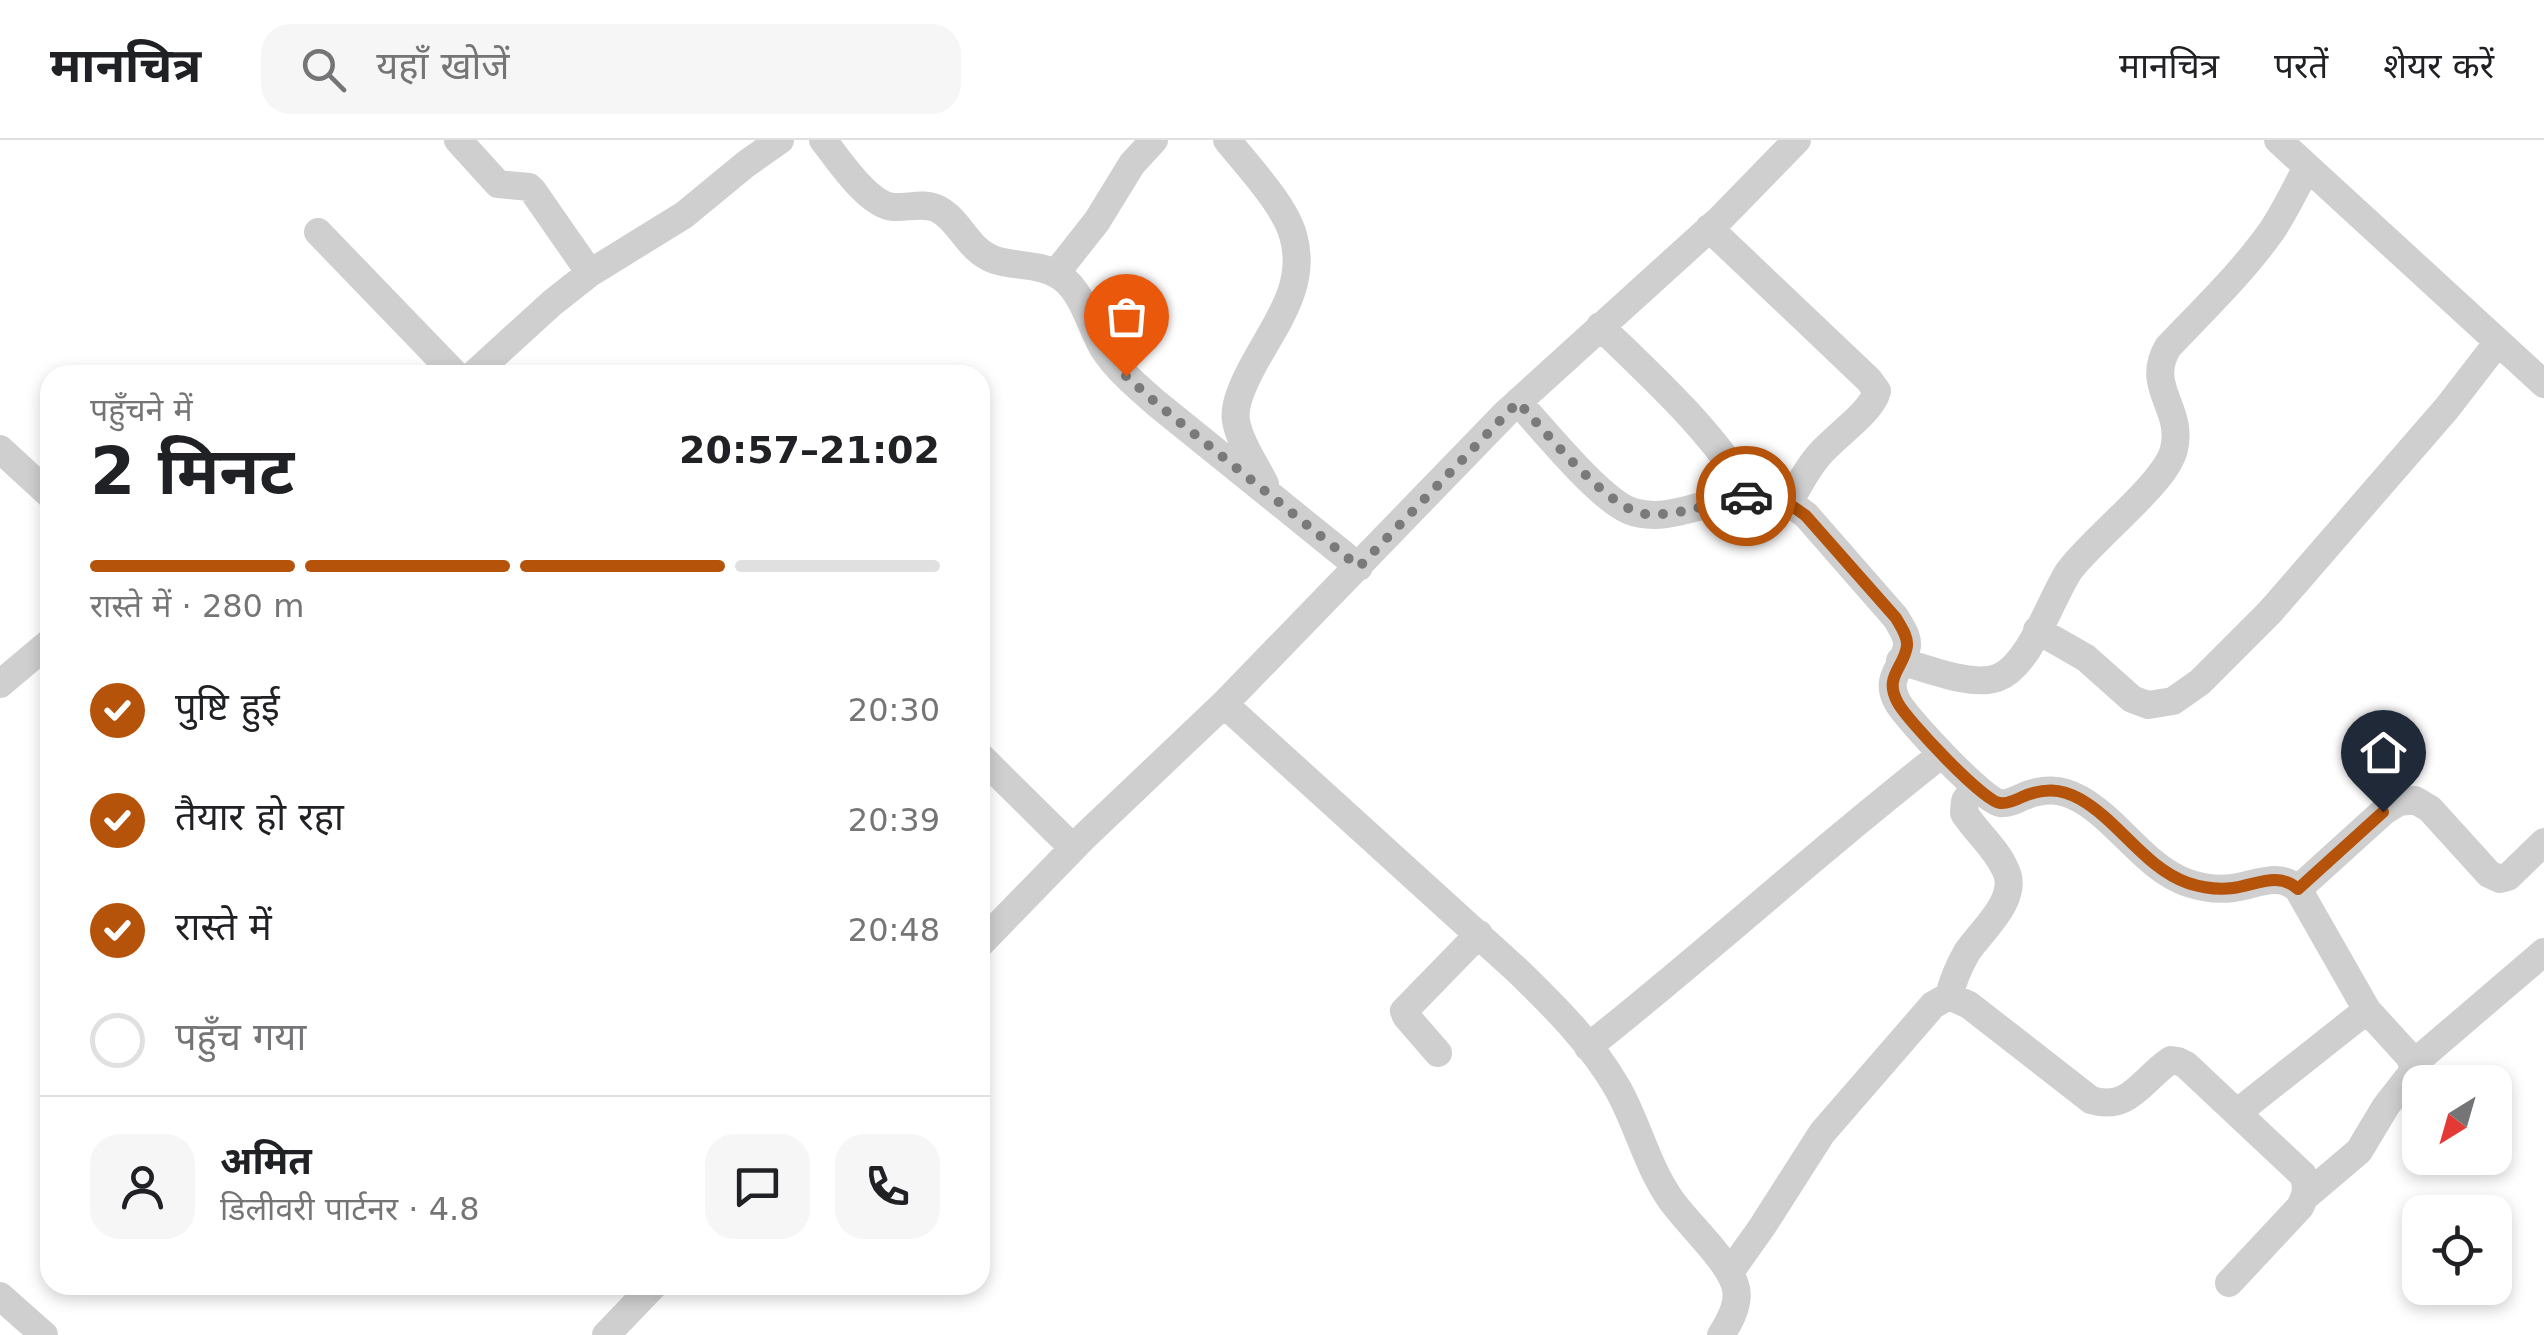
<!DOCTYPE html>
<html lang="hi">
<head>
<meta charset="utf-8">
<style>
	:root { --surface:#fff; --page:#f6f6f6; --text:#202124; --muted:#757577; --line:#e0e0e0; --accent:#b45309 }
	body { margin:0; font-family:"DejaVu Sans","Noto Sans Devanagari",sans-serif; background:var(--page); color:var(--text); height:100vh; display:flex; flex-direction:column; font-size:38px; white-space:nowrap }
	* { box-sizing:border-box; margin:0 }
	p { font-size:32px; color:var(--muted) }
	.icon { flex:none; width:55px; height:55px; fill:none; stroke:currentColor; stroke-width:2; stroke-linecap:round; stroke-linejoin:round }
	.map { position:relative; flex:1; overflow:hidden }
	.drawer { position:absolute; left:40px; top:225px; width:950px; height:930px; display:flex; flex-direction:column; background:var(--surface); border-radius:30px; box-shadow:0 5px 15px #0003 }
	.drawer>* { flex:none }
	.needle { width:65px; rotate:217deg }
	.tools { position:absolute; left:2402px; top:925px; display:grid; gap:20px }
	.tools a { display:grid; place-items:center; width:110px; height:110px; border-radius:20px; background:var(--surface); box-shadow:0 5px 15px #0003; font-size:50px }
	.pin { position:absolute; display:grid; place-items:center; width:85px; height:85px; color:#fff; margin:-102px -42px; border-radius:50% 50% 50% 0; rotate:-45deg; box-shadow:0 0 10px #0007 }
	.pin .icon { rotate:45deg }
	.courier { position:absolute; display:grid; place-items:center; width:100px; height:100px; margin:-50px; border:8px solid #b45309; border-radius:50%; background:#fff; color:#222; box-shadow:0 2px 12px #0007 }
	.headline em { font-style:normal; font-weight:700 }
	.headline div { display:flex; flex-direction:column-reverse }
	.headline { display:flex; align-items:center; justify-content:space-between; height:170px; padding:0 50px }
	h1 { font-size:65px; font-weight:700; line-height:75px }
	.bar { display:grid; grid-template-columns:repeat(4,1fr); gap:15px 10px; align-content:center; height:120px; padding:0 50px }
	.bar i { height:12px; border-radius:8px; background:var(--line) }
	.bar .selected { background:var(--accent) }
	.bar p { grid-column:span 4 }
	.line { display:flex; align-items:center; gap:25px; padding:0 50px; border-top:2px solid var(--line) }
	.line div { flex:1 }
	.round { display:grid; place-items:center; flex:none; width:105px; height:105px; border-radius:30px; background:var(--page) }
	ol { padding:0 50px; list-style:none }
	li { display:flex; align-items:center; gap:30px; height:110px }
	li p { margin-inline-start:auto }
	li .icon { padding:10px; border-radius:50%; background:var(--accent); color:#fff; stroke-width:4 }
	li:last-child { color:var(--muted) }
	li i { width:55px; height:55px; border:5px solid var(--line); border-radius:50% }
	header { display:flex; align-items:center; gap:60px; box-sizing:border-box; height:140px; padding:0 50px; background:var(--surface); border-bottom:2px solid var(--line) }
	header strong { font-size:48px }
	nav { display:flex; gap:55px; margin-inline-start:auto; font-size:35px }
	.search { width:700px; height:90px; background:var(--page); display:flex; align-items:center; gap:25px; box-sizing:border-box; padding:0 35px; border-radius:30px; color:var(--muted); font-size:38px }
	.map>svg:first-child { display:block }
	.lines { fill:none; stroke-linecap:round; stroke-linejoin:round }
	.minor { stroke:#cfcfcf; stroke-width:28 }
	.done { stroke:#7a7a7a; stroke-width:10; stroke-dasharray:0 18 }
	.route { stroke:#b45309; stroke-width:12 }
</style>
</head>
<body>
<header>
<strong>मानचित्र</strong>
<div class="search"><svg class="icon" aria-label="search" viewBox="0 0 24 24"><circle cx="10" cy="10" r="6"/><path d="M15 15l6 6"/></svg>यहाँ खोजें</div>
<nav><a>मानचित्र</a><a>परतें</a><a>शेयर करें</a></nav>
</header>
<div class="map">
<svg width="2544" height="1195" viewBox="0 0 2544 1195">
	<rect width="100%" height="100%" fill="#fff"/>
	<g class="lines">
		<path class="minor" d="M458,0L498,44L529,47L533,51L590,133
			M823,0C838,19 868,65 893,67C908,68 924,62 938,69C961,81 967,110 995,120C1016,127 1042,123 1061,137C1083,152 1090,186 1103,208C1117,230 1137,246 1156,263L1359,427
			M1227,0C1247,25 1284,64 1293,95C1310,152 1265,195 1244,244C1239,255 1234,269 1236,281C1240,303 1255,324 1265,344
			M2278,0L2544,244
			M1709,88L1869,240L1877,251C1872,272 1835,296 1819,315C1807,329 1798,346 1789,363
			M318,92L456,235
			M1056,133L1097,81L1132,24L1154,0
			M1600,186C1653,238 1712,290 1750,355
			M473,235L552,163L590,133L684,75L746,24L780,0
			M1518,262C1544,290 1597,356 1628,370C1673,389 1727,346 1773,356C1785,358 1796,368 1806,375L1896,478C1901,487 1908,496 1907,506C1904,528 1883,537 1898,563C1908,580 1984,662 2000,663C2008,664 2016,660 2022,657C2043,648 2060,648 2080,659C2119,681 2145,728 2188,743C2203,748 2218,750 2233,748C2256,745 2278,731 2298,749L2367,870L2408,915L2413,924L2411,934L2386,966L2359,1011L2306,1056
			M0,309L50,355
			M2037,490L2086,518L2132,559L2148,565L2173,561L2200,542L2270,472L2447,268L2498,202
			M1900,521C1926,528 1971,547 1997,538C2030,526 2050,460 2069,431C2093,398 2167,342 2174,309C2184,268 2144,247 2168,207C2204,169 2243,132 2273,89C2286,69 2296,48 2307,27
			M0,544L50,502
			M1224,564L1519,832C1555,867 1593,905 1618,949C1638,985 1647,1026 1671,1060C1688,1084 1727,1119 1735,1145C1741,1162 1730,1181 1721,1195
			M980,616L1073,708
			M2298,749L2383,672L2399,662L2415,660L2430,669L2489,734L2500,739L2508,737L2544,702
			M980,804L1085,696L1224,564L1506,273L1721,78L1797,0
			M1949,856C1953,840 1959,826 1967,812C1982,790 2019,759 2006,731C1997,709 1977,693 1964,673L1965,661L1975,646
			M1588,907C1708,812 1821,708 1942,614
			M1438,913L1406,876L1404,871L1479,794
			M2413,924L2544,812
			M2238,972L2367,870
			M1730,1132L1762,1087L1822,993L1933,865L1949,856L1969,865L2091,960C2130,972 2142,939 2171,920L2178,921L2186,925L2303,1035C2308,1048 2306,1055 2300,1067L2229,1143
			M0,1156L44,1195
			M606,1195L654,1145"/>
	</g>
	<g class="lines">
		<path class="done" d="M1126,236L1156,263L1359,427L1518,262C1545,291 1609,371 1646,374C1676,377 1716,362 1746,356"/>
		<path class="route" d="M1746,356C1774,354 1784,359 1806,376L1896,478C1901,487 1908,496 1907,506C1904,528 1883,537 1898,563C1907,580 1984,662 2000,663C2008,664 2016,660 2022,657C2043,648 2060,648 2080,659C2119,681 2145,728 2188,743C2203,748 2218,750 2233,748C2256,745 2278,731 2298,749L2383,672"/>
	</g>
</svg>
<div class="tools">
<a><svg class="needle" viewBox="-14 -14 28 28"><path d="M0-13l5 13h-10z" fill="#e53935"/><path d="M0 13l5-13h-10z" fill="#757577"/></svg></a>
<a><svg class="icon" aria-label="locate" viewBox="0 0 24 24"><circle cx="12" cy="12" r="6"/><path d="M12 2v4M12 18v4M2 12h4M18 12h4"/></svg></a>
</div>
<div class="pin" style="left:1126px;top:236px;background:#ea580c"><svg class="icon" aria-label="bag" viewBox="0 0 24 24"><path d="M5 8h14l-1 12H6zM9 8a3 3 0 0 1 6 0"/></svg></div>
<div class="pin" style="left:2383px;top:672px;background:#1f2937"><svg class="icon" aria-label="home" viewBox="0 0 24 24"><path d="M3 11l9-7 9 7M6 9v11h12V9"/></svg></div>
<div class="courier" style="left:1746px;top:356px"><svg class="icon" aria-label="car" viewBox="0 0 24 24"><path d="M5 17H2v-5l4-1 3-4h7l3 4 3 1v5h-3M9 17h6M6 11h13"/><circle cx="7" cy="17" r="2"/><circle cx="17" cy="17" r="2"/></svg></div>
<section class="drawer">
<div class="headline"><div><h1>2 मिनट</h1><p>पहुँचने में</p></div><em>20:57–21:02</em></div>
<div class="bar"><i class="selected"></i><i class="selected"></i><i class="selected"></i><i></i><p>रास्ते में · 280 m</p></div>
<ol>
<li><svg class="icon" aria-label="check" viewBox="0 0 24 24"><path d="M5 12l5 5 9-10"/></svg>पुष्टि हुई<p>20:30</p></li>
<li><svg class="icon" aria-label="check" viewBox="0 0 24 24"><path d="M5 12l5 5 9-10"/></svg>तैयार हो रहा<p>20:39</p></li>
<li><svg class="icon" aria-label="check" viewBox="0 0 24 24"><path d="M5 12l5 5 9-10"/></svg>रास्ते में<p>20:48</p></li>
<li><i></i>पहुँच गया</li>
</ol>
<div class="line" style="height:180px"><a class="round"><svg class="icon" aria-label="person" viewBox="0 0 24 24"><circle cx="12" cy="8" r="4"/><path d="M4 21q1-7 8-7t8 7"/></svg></a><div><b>अमित</b><p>डिलीवरी पार्टनर · 4.8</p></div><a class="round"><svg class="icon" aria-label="chat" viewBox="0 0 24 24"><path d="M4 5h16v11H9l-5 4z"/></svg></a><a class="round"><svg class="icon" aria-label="phone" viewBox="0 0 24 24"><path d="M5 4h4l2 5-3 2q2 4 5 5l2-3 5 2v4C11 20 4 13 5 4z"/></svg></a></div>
</section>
</div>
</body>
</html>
